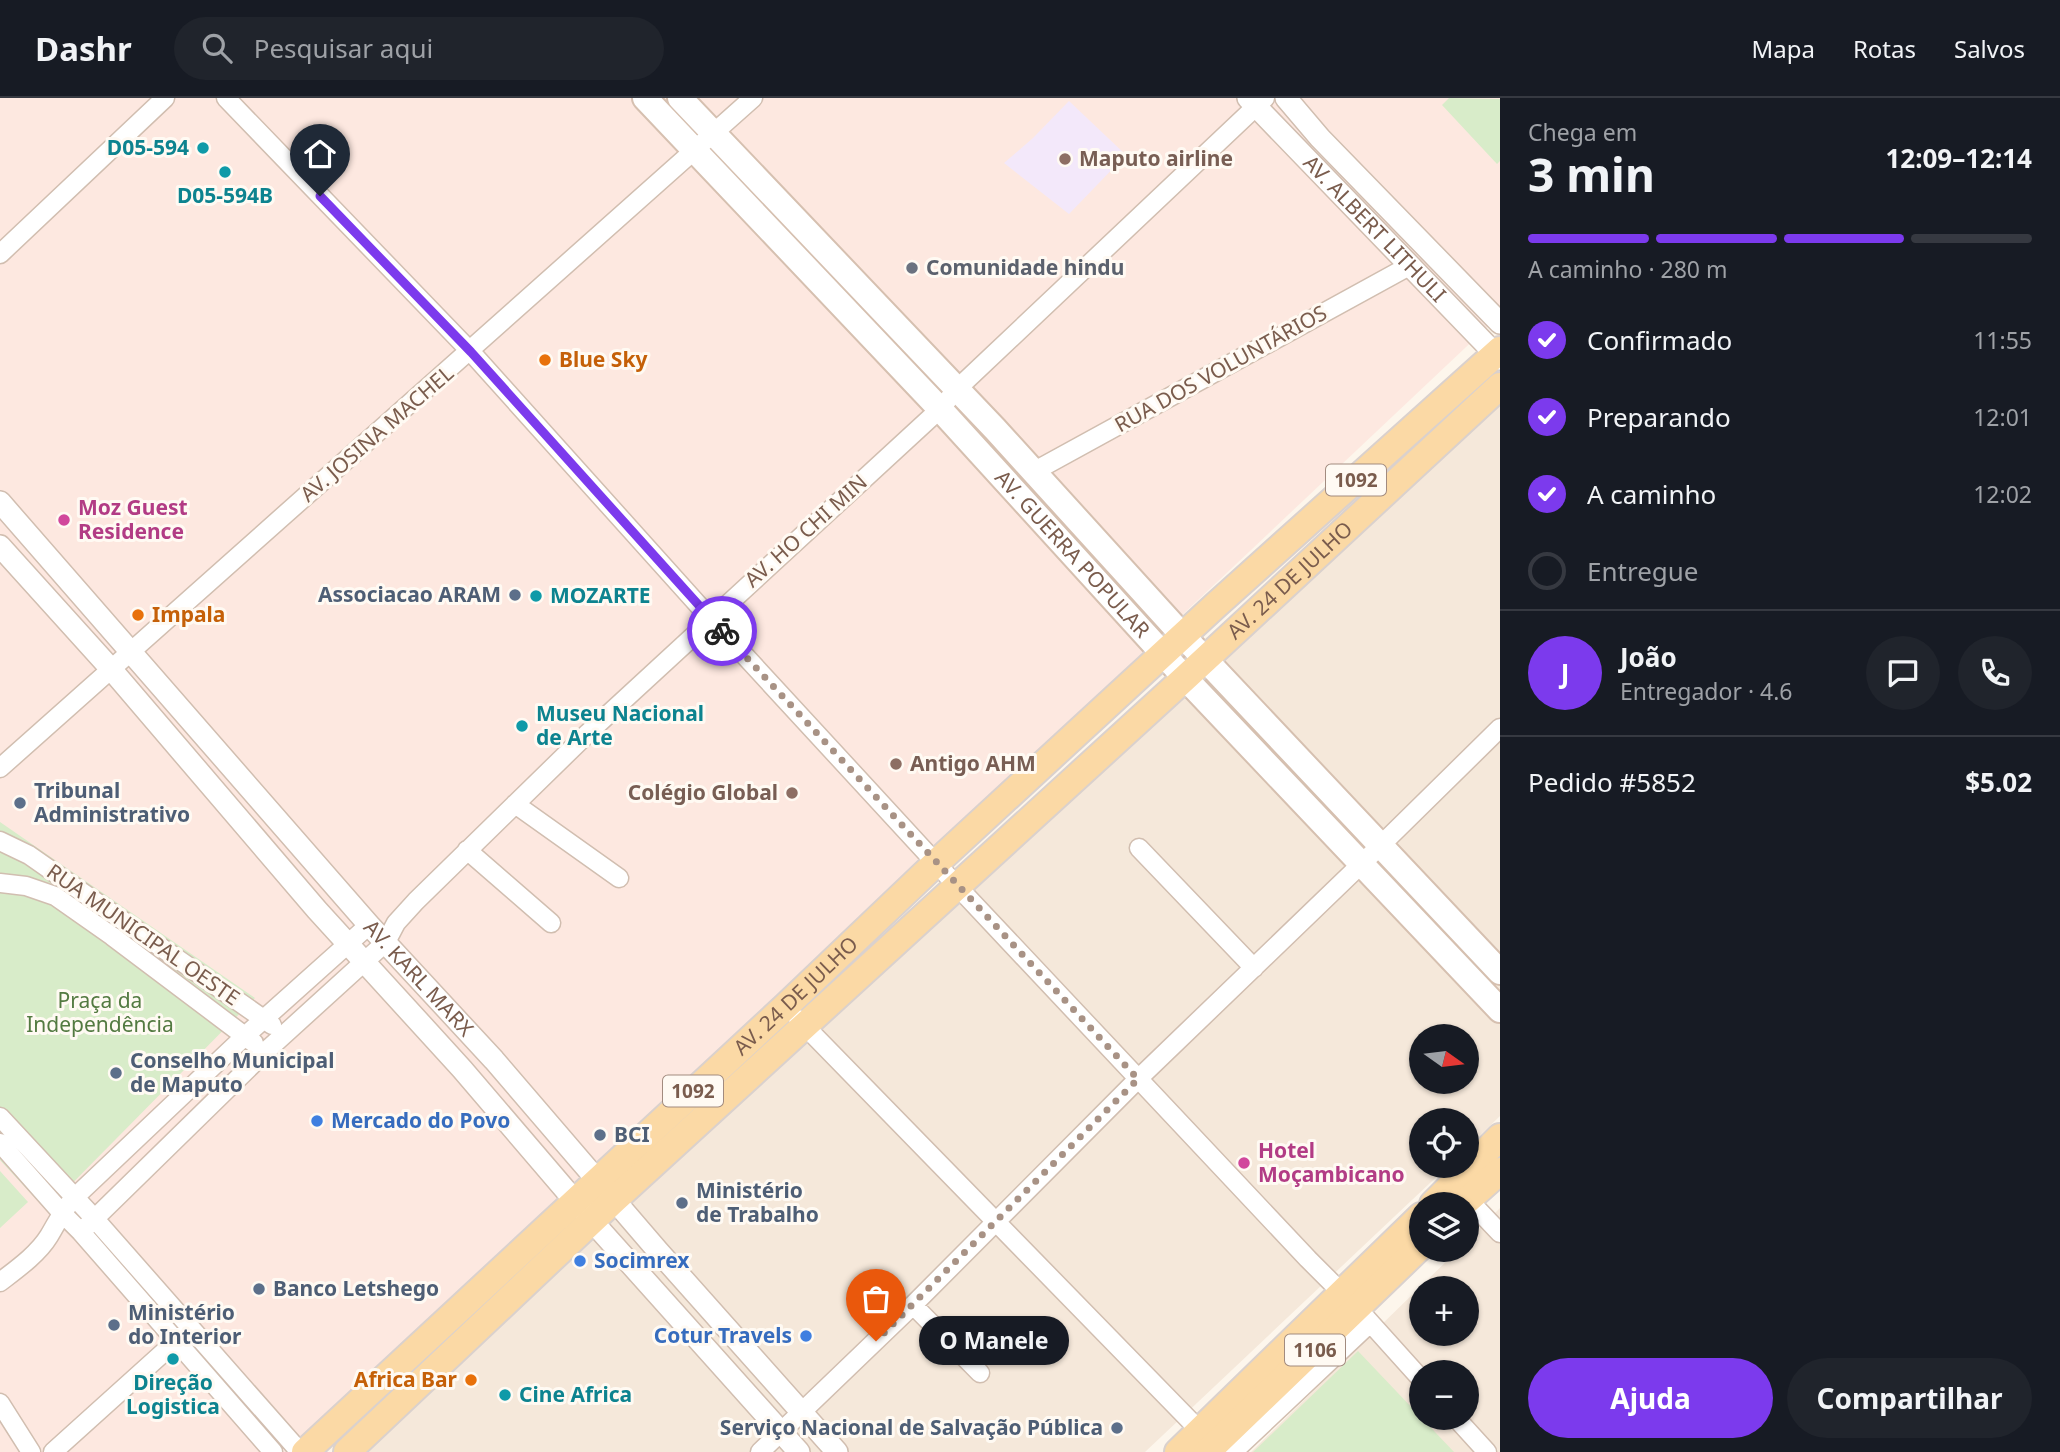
<!DOCTYPE html>
<html lang="pt">
<head>
<meta charset="utf-8">
<style>
	:root { --surface:#171b24; --page:#20242c; --text:#f1f3f6; --muted:#9ea1a6; --line:#363941; --accent:#7c3aed }
	body { margin:0; font-family:"Noto Sans",sans-serif; background:var(--page); color:var(--text); height:100vh; display:flex; flex-direction:column; font-size:26px; white-space:nowrap }
	* { box-sizing:border-box; margin:0 }
	p { font-size:23px; color:var(--muted) }
	.icon { flex:none; width:38px; height:38px; fill:none; stroke:currentColor; stroke-width:2; stroke-linecap:round; stroke-linejoin:round }
	.map { position:relative; flex:1; overflow:hidden }
	.drawer { display:flex; flex-direction:column; background:var(--surface); width:560px }
	.drawer>* { flex:none }
	.needle { width:46px; rotate:104deg }
	.fabs { position:absolute; left:1409px; top:926px; display:grid; gap:14px }
	.fabs a { display:grid; place-items:center; width:70px; height:70px; border-radius:50%; background:var(--surface); box-shadow:0 2px 5px #0004; font-size:35px }
	.pin { position:absolute; display:grid; place-items:center; width:60px; height:60px; color:#fff; margin:-72px -30px; border-radius:50% 50% 50% 0; rotate:-45deg; box-shadow:0 0 7px #0007 }
	.pin .icon { rotate:45deg }
	.courier { position:absolute; display:grid; place-items:center; width:70px; height:70px; margin:-35px; border:5px solid #7c3aed; border-radius:50%; background:#fff; color:#222; box-shadow:0 2px 9px #0007 }
	.bubble { position:absolute; height:49px; border-radius:24px; background:var(--surface); box-shadow:0 2px 5px #0004; font-size:23px; font-weight:700; line-height:49px; text-align:center }
	.headline em { font-style:normal; font-weight:700 }
	.headline div { display:flex; flex-direction:column-reverse }
	.headline { display:flex; align-items:center; justify-content:space-between; height:119px; padding:0 28px }
	h1 { font-size:46px; font-weight:700; line-height:52px }
	.bar { display:grid; grid-template-columns:repeat(4,1fr); gap:10px 7px; align-content:center; height:84px; padding:0 28px }
	.bar i { height:9px; border-radius:5px; background:var(--line) }
	.bar .current { background:var(--accent) }
	.bar p { grid-column:span 4 }
	.line { display:flex; align-items:center; gap:18px; padding:0 28px; border-top:2px solid var(--line) }
	.line div { flex:1 }
	.round { display:grid; place-items:center; flex:none; width:74px; height:74px; border-radius:37px; background:var(--page) }
	ol { padding:0 28px; list-style:none }
	li { display:flex; align-items:center; gap:21px; height:77px }
	li p { margin-inline-start:auto }
	li .icon { padding:7px; border-radius:50%; background:var(--accent); color:#fff; stroke-width:4 }
	li:last-child { color:var(--muted) }
	li i { width:38px; height:38px; border:4px solid var(--line); border-radius:50% }
	.button { display:flex; gap:14px; margin-top:auto; padding:14px 28px }
	.button a { flex:1; height:80px; border-radius:42px; background:var(--accent); color:#fff; font-size:28px; font-weight:700; line-height:80px; text-align:center }
	.button a+a { background:var(--page); color:var(--text) }
	header { display:flex; align-items:center; gap:42px; box-sizing:border-box; height:98px; padding:0 35px; background:var(--surface); border-bottom:2px solid var(--line) }
	header strong { font-size:33px }
	nav { display:flex; gap:38px; margin-inline-start:auto; font-size:24px }
	.search { width:490px; height:63px; background:var(--page); display:flex; align-items:center; gap:18px; box-sizing:border-box; padding:0 24px; border-radius:38px; color:var(--muted); font-size:26px }
	main { display:flex; flex:1; min-height:0 }
	.map>svg:first-child { display:block }
	.residential { fill:#f5e8da; fill-rule:evenodd }
	.commercial { fill:#fde8e0 }
	.education { fill:#f3e8fa }
	.green { fill:#d8ecc9 }
	.lines { fill:none; stroke-linecap:round; stroke-linejoin:round }
	.minor-casing { stroke:#d1beb0; stroke-width:21 }
	.tertiary-casing { stroke:#d1beb0; stroke-width:24 }
	.secondary-casing { stroke:#d6c0b0; stroke-width:28 }
	.primary-casing { stroke:#dad1cd; stroke-width:30 }
	.minor { stroke:#fff; stroke-width:18 }
	.tertiary { stroke:#fff; stroke-width:21 }
	.secondary { stroke:#fff; stroke-width:24 }
	.primary { stroke:#fbd9a5; stroke-width:26 }
	.done { stroke:#a89285; stroke-width:7; stroke-dasharray:0 12.6 }
	.route { stroke:#7c3aed; stroke-width:9 }
	.culture-dot { fill:#0f9aa8; stroke:#fffaf3; stroke-width:2.5 }
	.education-dot { fill:#8d6e63; stroke:#fffaf3; stroke-width:2.5 }
	.worship-dot { fill:#6b7280; stroke:#fffaf3; stroke-width:2.5 }
	.food-dot { fill:#e8710a; stroke:#fffaf3; stroke-width:2.5 }
	.hotel-dot { fill:#d1479c; stroke:#fffaf3; stroke-width:2.5 }
	.service-dot { fill:#5c6f8a; stroke:#fffaf3; stroke-width:2.5 }
	.shop-dot { fill:#3f7fe0; stroke:#fffaf3; stroke-width:2.5 }
	.labels { text-anchor:middle; stroke-width:6; stroke-linejoin:round; paint-order:stroke }
	.shield { fill:#fffaf3; stroke:#a28b7f; stroke-width:2 }
	.shield-label { font-size:19px; font-weight:bold; fill:#7a5c4d }
	.culture-label { font-size:21px; font-weight:bold; fill:#0d838f; stroke:#fffaf3; text-anchor:start }
	.education-label { font-size:21px; font-weight:bold; fill:#785e54; stroke:#fffaf3; text-anchor:start }
	.street-label { font-size:21px; fill:#7a5c4d; stroke:#fffaf3 }
	.worship-label { font-size:21px; font-weight:bold; fill:#5b616d; stroke:#fffaf3; text-anchor:start }
	.food-label { font-size:21px; font-weight:bold; fill:#c56008; stroke:#fffaf3; text-anchor:start }
	.hotel-label { font-size:21px; font-weight:bold; fill:#b23c85; stroke:#fffaf3; text-anchor:start }
	.service-label { font-size:21px; font-weight:bold; fill:#4e5e75; stroke:#fffaf3; text-anchor:start }
	.park-label { font-size:21px; fill:#537a41; stroke:#fffaf3 }
	.shop-label { font-size:21px; font-weight:bold; fill:#366cbe; stroke:#fffaf3; text-anchor:start }
</style>
</head>
<body>
<header>
<strong>Dashr</strong>
<div class="search"><svg class="icon" aria-label="search" viewBox="0 0 24 24"><circle cx="10" cy="10" r="6"/><path d="M15 15l6 6"/></svg>Pesquisar aqui</div>
<nav><a>Mapa</a><a>Rotas</a><a>Salvos</a></nav>
</header>
<main>
<div class="map">
<svg width="1500" height="1354" viewBox="0 0 1500 1354">
	<rect width="100%" height="100%" fill="#fdf6ec"/>
	<path class="residential" d="M1500,283V1018L1467,1050L1466,1022H1421V1068H1448L1145,1354H364ZM1421,938H1466V984H1421Z
		M1500,1110V1354H1251L1458,1152H1466L1467,1143ZM1421,1190H1466V1236H1421ZM1421,1274H1466V1320H1421Z"/>
	<path class="commercial" d="M0,0H1500V217L295,1354H0Z"/>
	<path class="education" d="M1069,3L1126,57L1069,116L1004,65L1033,40Z"/>
	<path class="green" d="M1449,0L1500,1V63L1497,66L1442,7Z
		M0,724L255,900L46,1112L0,1062Z
		M0,1073L28,1104L0,1130Z
		M1358,1253L1454,1354H1253Z"/>
	<g class="lines">
		<g class="minor-casing">
			<path id="minor" d="M226,0L471,254L710,520L957,788L1308,1161L1358,1211L1421,1281
				M0,156L165,0
				M1033,374L1409,168
				M0,670L753,0
				M515,706L619,780
				M0,743L29,757L272,927
				M1139,750L1254,870
				M467,752L551,825
				M0,785L26,788L55,798L112,838L254,945
				M798,921L1206,1339
				M0,1019L94,1120L300,1354
				M0,1045L61,1114L81,1134L273,1354
				M1461,1094L1500,1135
				M81,1134L265,954L386,844L396,825L416,803L588,635L940,311L957,291L1265,0
				M0,1184C17,1171 38,1156 49,1138C58,1123 62,1113 74,1100L245,938L369,827
				M913,1207L980,1275
				M0,1305L31,1354
				M1456,1320L1487,1354
				M53,1354L185,1235
				M760,1354L913,1207L1138,981L1381,747L1500,630
				M1233,1354L1370,1225"/>
		</g>
		<g class="tertiary-casing">
			<g id="tertiary">
				<path id="s1" d="M1248,0L1500,261"/>
				<path d="M1286,0L1320,40L1500,225"/>
				<path id="s2" d="M0,404L369,827L494,962L658,1153L837,1354"/>
				<path d="M0,448L111,571L317,812L462,971L592,1123L799,1354"/>
			</g>
		</g>
		<g class="secondary-casing">
			<g id="secondary">
				<path id="s3" d="M645,0L940,311L1185,580L1500,912"/>
				<path d="M680,0L995,331L1183,538L1500,874"/>
			</g>
		</g>
		<g class="primary-casing">
			<g id="primary">
				<path d="M1433,1106L1500,1039"/>
				<path d="M1463,1106L1500,1073"/>
				<path id="s4" d="M305,1354L786,908L936,765L1216,507L1500,252"/>
				<path id="s5" d="M347,1354L615,1101L1185,580L1500,288"/>
				<path d="M1178,1354L1421,1118"/>
				<path d="M1207,1354L1421,1148"/>
			</g>
		</g>
		<use href="#minor" class="minor"/>
		<use href="#tertiary" class="tertiary"/>
		<use href="#secondary" class="secondary"/>
		<use href="#primary" class="primary"/>
	</g>
	<g class="lines">
		<path class="done" d="M722,533L1138,981L876,1243"/>
		<path class="route" d="M320,98L471,254L722,533"/>
	</g>
	<g class="culture-dot">
		<circle cx="203" cy="50" r="7"/>
		<circle cx="225" cy="74" r="7"/>
		<circle cx="536" cy="498" r="7"/>
		<circle cx="522" cy="628" r="7"/>
		<circle cx="173" cy="1261" r="7"/>
		<circle cx="505" cy="1297" r="7"/>
	</g>
	<g class="education-dot">
		<circle cx="1065" cy="61" r="7"/>
		<circle cx="896" cy="666" r="7"/>
		<circle cx="792" cy="695" r="7"/>
	</g>
	<circle class="worship-dot" cx="912" cy="170" r="7"/>
	<g class="food-dot">
		<circle cx="545" cy="262" r="7"/>
		<circle cx="138" cy="517" r="7"/>
		<circle cx="471" cy="1282" r="7"/>
	</g>
	<g class="hotel-dot">
		<circle cx="64" cy="422" r="7"/>
		<circle cx="1244" cy="1065" r="7"/>
	</g>
	<g class="service-dot">
		<circle cx="515" cy="497" r="7"/>
		<circle cx="20" cy="705" r="7"/>
		<circle cx="116" cy="975" r="7"/>
		<circle cx="600" cy="1037" r="7"/>
		<circle cx="682" cy="1105" r="7"/>
		<circle cx="259" cy="1191" r="7"/>
		<circle cx="114" cy="1227" r="7"/>
		<circle cx="1117" cy="1330" r="7"/>
	</g>
	<g class="shop-dot">
		<circle cx="317" cy="1023" r="7"/>
		<circle cx="580" cy="1163" r="7"/>
		<circle cx="806" cy="1238" r="7"/>
	</g>
	<g class="labels">
		<g class="shield">
			<rect x="1326" y="366.5" width="60" height="31" rx="5"/>
			<rect x="663" y="977.5" width="60" height="31" rx="5"/>
			<rect x="1285" y="1236.5" width="60" height="31" rx="5"/>
		</g>
		<g class="shield-label">
			<text x="1356" y="389">1092</text>
			<text x="693" y="1000">1092</text>
			<text x="1315" y="1259">1106</text>
		</g>
		<g class="culture-label">
			<text x="189" y="57" text-anchor="end">D05-594</text>
			<text x="225" y="105" text-anchor="middle">D05-594B</text>
			<text x="550" y="505">MOZARTE</text>
			<text x="536" y="623">Museu Nacional<tspan x="536" dy="24">de Arte</tspan></text>
			<text x="173" y="1292" text-anchor="middle">Direção<tspan x="173" dy="24">Logistica</tspan></text>
			<text x="519" y="1304">Cine Africa</text>
		</g>
		<g class="education-label">
			<text x="1079" y="68">Maputo airline</text>
			<text x="910" y="673">Antigo AHM</text>
			<text x="778" y="702" text-anchor="end">Colégio Global</text>
		</g>
		<g class="street-label">
			<text dy="7" stroke="none"><textPath href="#s1" startOffset="182">AV. ALBERT LITHULI</textPath></text>
			<text transform="translate(1221 271) rotate(-29)" y="7">RUA DOS VOLUNTÁRIOS</text>
			<text transform="translate(377 336) rotate(-41)" y="7">AV. JOSINA MACHEL</text>
			<text transform="translate(806 433) rotate(-42)" y="7">AV. HO CHI MIN</text>
			<text dy="7" stroke="none"><textPath href="#s3" startOffset="625">AV. GUERRA POPULAR</textPath></text>
			<text dy="7" stroke="none"><textPath href="#s5" startOffset="1284">AV. 24 DE JULHO</textPath></text>
			<text transform="translate(143 837) rotate(35)" y="7">RUA MUNICIPAL OESTE</text>
			<text dy="7" stroke="none"><textPath href="#s2" startOffset="634">AV. KARL MARX</textPath></text>
			<text dy="7" stroke="none"><textPath href="#s4" startOffset="670">AV. 24 DE JULHO</textPath></text>
		</g>
		<g class="worship-label">
			<text x="926" y="177">Comunidade hindu</text>
		</g>
		<g class="food-label">
			<text x="559" y="269">Blue Sky</text>
			<text x="152" y="524">Impala</text>
			<text x="457" y="1289" text-anchor="end">Africa Bar</text>
		</g>
		<g class="hotel-label">
			<text x="78" y="417">Moz Guest<tspan x="78" dy="24">Residence</tspan></text>
			<text x="1258" y="1060">Hotel<tspan x="1258" dy="24">Moçambicano</tspan></text>
		</g>
		<g class="service-label">
			<text x="501" y="504" text-anchor="end">Associacao ARAM</text>
			<text x="34" y="700">Tribunal<tspan x="34" dy="24">Administrativo</tspan></text>
			<text x="130" y="970">Conselho Municipal<tspan x="130" dy="24">de Maputo</tspan></text>
			<text x="614" y="1044">BCI</text>
			<text x="696" y="1100">Ministério<tspan x="696" dy="24">de Trabalho</tspan></text>
			<text x="273" y="1198">Banco Letshego</text>
			<text x="128" y="1222">Ministério<tspan x="128" dy="24">do Interior</tspan></text>
			<text x="1103" y="1337" text-anchor="end">Serviço Nacional de Salvação Pública</text>
		</g>
		<g class="park-label">
			<text x="100" y="910">Praça da<tspan x="100" dy="24">Independência</tspan></text>
		</g>
		<g class="shop-label">
			<text x="331" y="1030">Mercado do Povo</text>
			<text x="594" y="1170">Socimrex</text>
			<text x="792" y="1245" text-anchor="end">Cotur Travels</text>
		</g>
	</g>
</svg>
<div class="fabs">
<a><svg class="needle" viewBox="-14 -14 28 28"><path d="M0-13l5 13h-10z" fill="#e53935"/><path d="M0 13l5-13h-10z" fill="#9ea1a6"/></svg></a>
<a><svg class="icon" aria-label="locate" viewBox="0 0 24 24"><circle cx="12" cy="12" r="6"/><path d="M12 2v4M12 18v4M2 12h4M18 12h4"/></svg></a>
<a><svg class="icon" aria-label="layers" viewBox="0 0 24 24"><path d="M12 4l9 5-9 5-9-5zM3 14l9 5 9-5"/></svg></a>
<a>+</a>
<a>−</a>
</div>
<div class="pin" style="left:876px;top:1243px;background:#ea580c"><svg class="icon" aria-label="bag" viewBox="0 0 24 24"><path d="M5 8h14l-1 12H6zM9 8a3 3 0 0 1 6 0"/></svg></div>
<div class="pin" style="left:320px;top:98px;background:#1f2937"><svg class="icon" aria-label="home" viewBox="0 0 24 24"><path d="M3 11l9-7 9 7M6 9v11h12V9"/></svg></div>
<div class="courier" style="left:722px;top:533px"><svg class="icon" aria-label="bike" viewBox="0 0 24 24"><circle cx="6" cy="16" r="4"/><circle cx="18" cy="16" r="4"/><path d="M6 16l4-8h5l3 8M10 8l3 8H6M13 5h3"/></svg></div>
<div class="bubble" style="left:919px;top:1218px;width:150px">O Manele</div>
</div>
<section class="drawer">
<div class="headline"><div><h1>3 min</h1><p>Chega em</p></div><em>12:09–12:14</em></div>
<div class="bar"><i class="current"></i><i class="current"></i><i class="current"></i><i></i><p>A caminho · 280 m</p></div>
<ol>
<li><svg class="icon" aria-label="check" viewBox="0 0 24 24"><path d="M5 12l5 5 9-10"/></svg>Confirmado<p>11:55</p></li>
<li><svg class="icon" aria-label="check" viewBox="0 0 24 24"><path d="M5 12l5 5 9-10"/></svg>Preparando<p>12:01</p></li>
<li><svg class="icon" aria-label="check" viewBox="0 0 24 24"><path d="M5 12l5 5 9-10"/></svg>A caminho<p>12:02</p></li>
<li><i></i>Entregue</li>
</ol>
<div class="line" style="height:126px"><b class="round" style="background:var(--accent);color:#fff">J</b><div><b>João</b><p>Entregador · 4.6</p></div><a class="round"><svg class="icon" aria-label="chat" viewBox="0 0 24 24"><path d="M4 5h16v11H9l-5 4z"/></svg></a><a class="round"><svg class="icon" aria-label="phone" viewBox="0 0 24 24"><path d="M5 4h4l2 5-3 2q2 4 5 5l2-3 5 2v4C11 20 4 13 5 4z"/></svg></a></div>
<div class="line" style="height:91px"><div>Pedido #5852</div><b>$5.02</b></div>
<div class="button"><a>Ajuda</a><a>Compartilhar</a></div>
</section>
</main>
</body>
</html>
